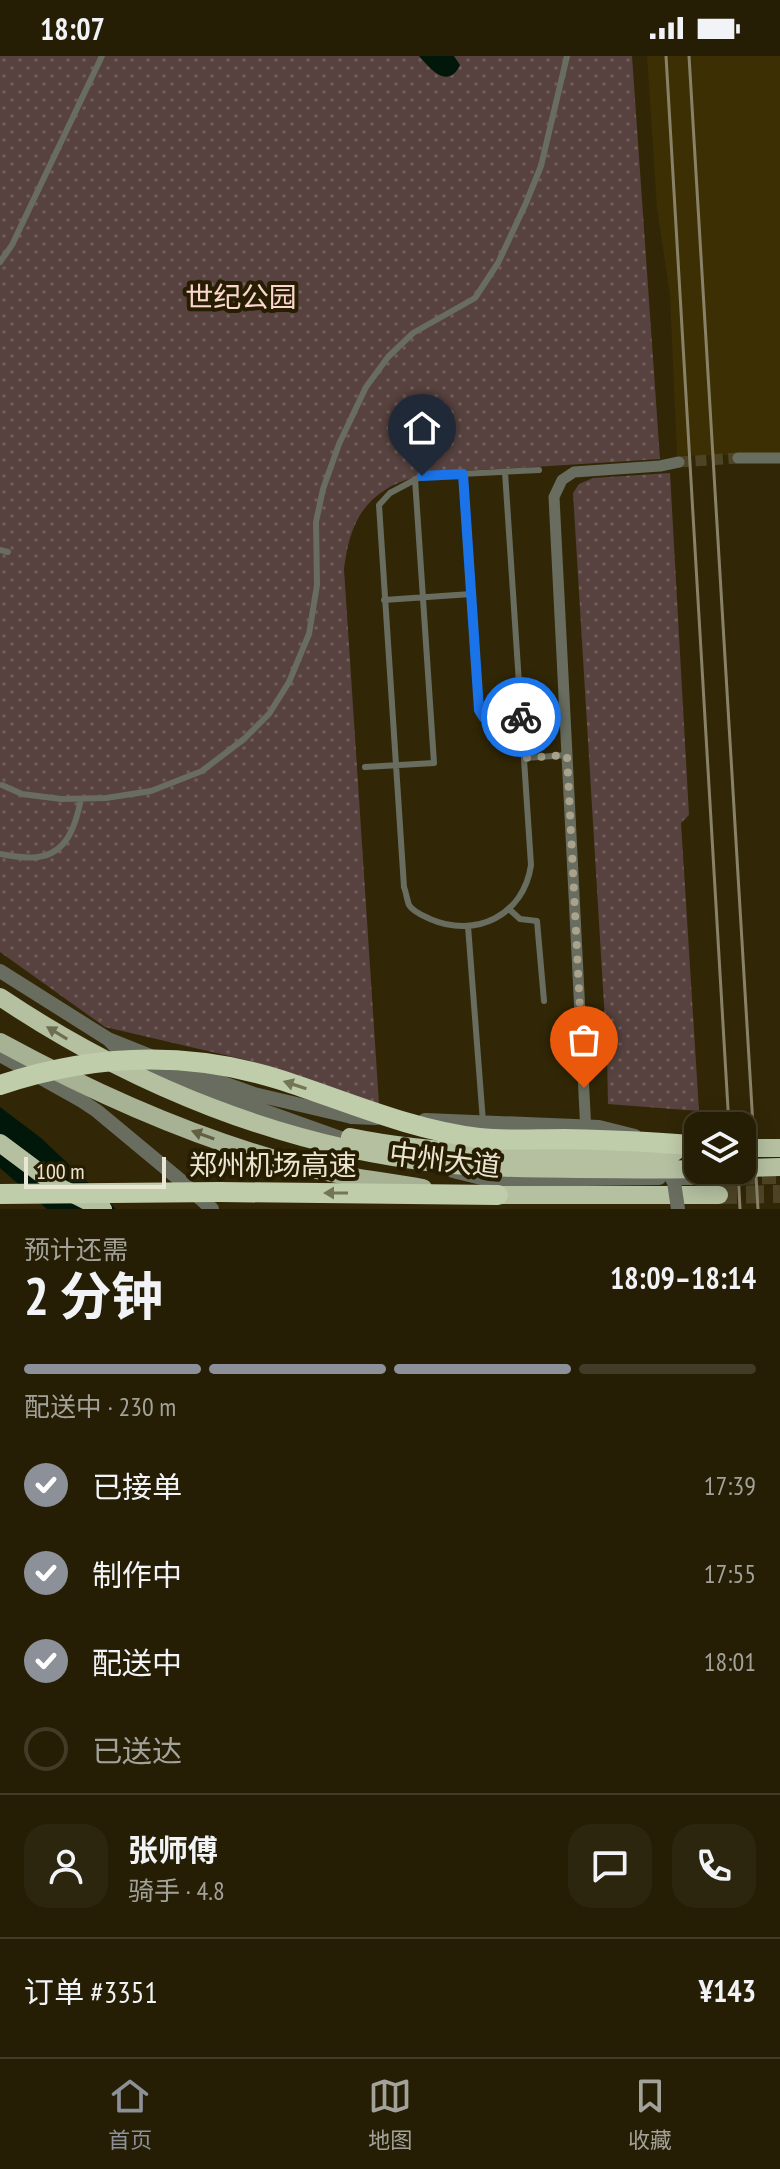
<!DOCTYPE html>
<html lang="zh">
<head>
<meta charset="utf-8">
<style>
	:root { --surface:#251d04; --page:#2d260e; --text:#f1f3f6; --muted:#a3a29a; --line:#423b26; --accent:#8c9099 }
	body { margin:0; font-family:"PT Sans Narrow","Noto Sans SC",sans-serif; background:var(--page); color:var(--text); height:100vh; display:flex; flex-direction:column; font-size:30px; white-space:nowrap }
	* { box-sizing:border-box; margin:0 }
	p { font-size:26px; color:var(--muted) }
	.icon { flex:none; width:44px; height:44px; fill:none; stroke:currentColor; stroke-width:2; stroke-linecap:round; stroke-linejoin:round }
	.map { position:relative; height:1153px; overflow:hidden }
	.details { display:flex; flex-direction:column; background:var(--surface); flex:1 }
	.details>* { flex:none }
	.tools { position:absolute; left:684px; top:1056px; display:grid; gap:16px }
	.tools a { display:grid; place-items:center; width:72px; height:72px; border-radius:16px; background:var(--surface); box-shadow:0 4px 20px #0003,0 0 0 2px var(--line); font-size:40px }
	.scale { position:absolute; left:24px; bottom:20px; width:142px; box-sizing:border-box; padding-left:8px; border:4px solid #ebe5d3; border-top:0; font-size:22px; line-height:28px; white-space:nowrap; color:#ebe5d3; -webkit-text-stroke:6px #271d00; paint-order:stroke }
	.pin { position:absolute; display:grid; place-items:center; width:68px; height:68px; color:#fff; margin:-82px -34px; border-radius:50% 50% 50% 0; rotate:-45deg; box-shadow:0 0 8px #0007 }
	.pin .icon { rotate:45deg }
	.courier { position:absolute; display:grid; place-items:center; width:80px; height:80px; margin:-40px; border:6px solid #1a73e8; border-radius:50%; background:#fff; color:#222; box-shadow:0 2px 10px #0007 }
	.head em { font-style:normal; font-weight:700 }
	.head div { display:flex; flex-direction:column-reverse }
	.head { display:flex; align-items:center; justify-content:space-between; height:136px; padding:0 24px }
	h1 { font-size:52px; font-weight:700; line-height:60px }
	.bar { display:grid; grid-template-columns:repeat(4,1fr); gap:12px 8px; align-content:center; height:96px; padding:0 24px }
	.bar i { height:10px; border-radius:6px; background:var(--line) }
	.bar .active { background:var(--accent) }
	.bar p { grid-column:span 4 }
	.line { display:flex; align-items:center; gap:20px; padding:0 24px; border-top:2px solid var(--line) }
	.line div { flex:1 }
	.round { display:grid; place-items:center; flex:none; width:84px; height:84px; border-radius:24px; background:var(--page) }
	ol { padding:0 24px; list-style:none }
	li { display:flex; align-items:center; gap:24px; height:88px }
	li p { margin-inline-start:auto }
	li .icon { padding:8px; border-radius:50%; background:var(--accent); color:#fff; stroke-width:4 }
	li:last-child { color:var(--muted) }
	li i { width:44px; height:44px; border:4px solid var(--line); border-radius:50% }
	.status { display:flex; justify-content:space-between; align-items:center; height:56px; padding:0 40px; background:var(--surface); direction:ltr }
	.status svg { height:22px; fill:currentColor }
	.tab-bar { display:flex; justify-content:space-around; align-items:center; height:112px; border-top:2px solid var(--line); background:var(--surface); font-size:22px; color:var(--muted) }
	.tab-bar a { display:grid; justify-items:center; gap:4px }
	.tab-bar .active { color:var(--accent) }
	.map>svg:first-child { display:block }
	.built { fill:#3c2f04 }
	.park { fill:url(#park-dots) }
	.water { fill:#011709 }
	.lines { fill:none; stroke-linecap:round; stroke-linejoin:round }
	.minor-tunnel { stroke:#4d4425; stroke-width:11; stroke-dasharray:11 5.5; stroke-linecap:butt }
	.tertiary-tunnel { stroke:#4d4425; stroke-width:14; stroke-dasharray:14 7; stroke-linecap:butt }
	.trunk-tunnel { stroke:#4d4425; stroke-width:18; stroke-dasharray:18 9; stroke-linecap:butt }
	.service { stroke:#686d5f; stroke-width:6 }
	.minor { stroke:#686d5f; stroke-width:11 }
	.tertiary { stroke:#686d5f; stroke-width:14 }
	.primary { stroke:#a7b295; stroke-width:18 }
	.trunk { stroke:#b4c0a0; stroke-width:18 }
	.motorway { stroke:#c0cdaa; stroke-width:20 }
	.rail { stroke:#8a8268; stroke-width:3 }
	.tertiary-bridge { stroke:#686d5f; stroke-width:14 }
	.trunk-bridge { stroke:#b4c0a0; stroke-width:18 }
	.motorway-bridge { stroke:#c0cdaa; stroke-width:20 }
	.oneway { fill:#6e6e50 }
	.oneway2 { fill:#747555 }
	.oneway3 { fill:#616043 }
	.done { stroke:#aaa28b; stroke-width:8; stroke-dasharray:0 14.4 }
	.route { stroke:#1a73e8; stroke-width:10 }
	.labels { text-anchor:middle; stroke-width:8; stroke-linejoin:round; paint-order:stroke }
	.park-label { font-size:28px; fill:#fbd5cf; stroke:#271d00 }
	.street-label { font-size:28px; fill:#ebe5d3; stroke:#271d00 }
</style>
</head>
<body>
<div class="status"><b>18:07</b><svg viewBox="0 0 49 12"><path d="M0 12V9h3v3zM5 12V6h3v6zM10 12V3h3v9zM15 12V0h3v12zM26 1h20v11H26zM47 4h2v5h-2z"/></svg></div>
<div class="map">
<svg width="780" height="1153" viewBox="0 0 780 1153">
	<defs>
		<pattern id="park-dots" width="8" height="8" patternUnits="userSpaceOnUse" patternTransform="scale(2)"><rect width="8" height="8" fill="#57423f"/><path d="M2 2h.1M6 6h.1" fill="none" stroke="#6f5d5a" stroke-width="1.8" stroke-linecap="round"/></pattern>
	</defs>
	<rect width="100%" height="100%" fill="#312706"/>
	<path class="built" d="M647,0H780V398L677,400L670,239L657,152Z"/>
	<path class="park" d="M0,0H632L660,403C613,406 565,409 518,412C479,415 418,412 385,434C356,452 348,481 344,513L379,1048L255,1006L105,971L0,896Z
		M670,417L689,759L681,767L699,1055L608,1048L607,998L573,437L579,428L593,422Z"/>
	<path class="water" d="M419,0H454L460,9C448,34 430,13 419,0Z
		M0,1051L41,1082L116,1153H47L0,1112Z"/>
	<g class="lines">
		<path class="minor-tunnel" d="M679,406L738,402"/>
		<path class="tertiary-tunnel" d="M720,1122L780,1121"/>
		<path class="trunk-tunnel" d="M719,1139L780,1138"/>
		<path class="service" d="M0,206L12,189L102,0
			M505,416L531,809C524,859 476,883 430,863C424,860 413,856 409,849C407,844 406,836 404,831L379,449L390,437L422,420L539,414
			M463,418L479,654L484,662L522,661
			M0,494L8,496
			M384,544L471,538
			M525,702L567,699
			M365,711L434,707L415,423
			M2,729L22,738L61,743L106,742L151,735L202,715L244,683L269,658L289,626L309,578L317,529L316,466L323,433L339,388L366,331L388,301L413,277L475,242L498,207L526,147L541,110L567,0
			M0,798C12,800 26,803 38,801C68,797 76,768 81,743
			M509,853L520,863L537,865L544,945
			M468,870L483,1066"/>
		<path class="minor" d="M738,402H780
			M586,1077L554,441L562,424L574,416L660,410L679,406"/>
		<path class="tertiary" d="M0,915L108,983L153,1001
			M108,983L132,1008L349,1085
			M0,999L82,1045L97,1055L180,1124L212,1153
			M176,1010L254,1038L352,1061
			M453,1115L530,1134
			M680,1122H720
			M512,1124L659,1122"/>
		<path class="primary" d="M0,986C101,1041 208,1089 321,1115C355,1122 389,1126 423,1132"/>
		<path class="trunk" d="M498,1139H719"/>
		<path class="motorway" d="M220,1136L498,1139"/>
		<path class="rail" d="M666,0L729,1070
			M689,0L758,1153
			M738,1114L740,1153"/>
		<path class="tertiary-bridge" d="M352,1061L376,1062
			M425,1064L599,1071L635,1080
			M664,1108L674,1126L678,1153"/>
		<path class="trunk-bridge" d="M0,941C133,1030 284,1091 443,1108C488,1113 532,1112 577,1113C617,1113 658,1114 698,1113
			M350,1081C456,1103 567,1097 675,1096
			M0,1087L59,1131L103,1153
			M742,1092H780
			M742,1112L780,1111"/>
		<path class="motorway-bridge" d="M0,1029C93,998 187,994 281,1024C346,1045 411,1074 479,1082C507,1085 536,1083 564,1083C609,1084 654,1085 698,1090
			M0,1138L220,1136"/>
	</g>
	<defs><path id="oneway-solid" d="M-6-.8H1V-3.2L6.5 0L1 3.2V.8H-6Z" transform="scale(2)"/></defs>
	<use class="oneway" href="#oneway-solid" transform="translate(57 977) rotate(-149)"/>
	<g class="oneway2">
		<use href="#oneway-solid" transform="translate(295 1029) rotate(-162)"/>
		<use href="#oneway-solid" transform="translate(336 1137) rotate(-180)"/>
	</g>
	<use class="oneway3" href="#oneway-solid" transform="translate(203 1079) rotate(-160)"/>
	<g class="lines">
		<path class="done" d="M521,661L525,702L567,699L584,1032"/>
		<path class="route" d="M422,420L463,418L479,654L484,662L521,661"/>
	</g>
	<g class="labels">
		<g class="park-label">
			<text x="241" y="251">世纪公园</text>
		</g>
		<g class="street-label">
			<text transform="translate(445 1104) rotate(7)" y="10">中州大道</text>
			<text x="273" y="1119">郑州机场高速</text>
		</g>
	</g>
</svg>
<div class="tools">
<a><svg class="icon" aria-label="layers" viewBox="0 0 24 24"><path d="M12 4l9 5-9 5-9-5zM3 14l9 5 9-5"/></svg></a>
</div>
<div class="scale">100 m</div>
<div class="pin" style="left:584px;top:1032px;background:#ea580c"><svg class="icon" aria-label="bag" viewBox="0 0 24 24"><path d="M5 8h14l-1 12H6zM9 8a3 3 0 0 1 6 0"/></svg></div>
<div class="pin" style="left:422px;top:420px;background:#1f2937"><svg class="icon" aria-label="home" viewBox="0 0 24 24"><path d="M3 11l9-7 9 7M6 9v11h12V9"/></svg></div>
<div class="courier" style="left:521px;top:661px"><svg class="icon" aria-label="bike" viewBox="0 0 24 24"><circle cx="6" cy="16" r="4"/><circle cx="18" cy="16" r="4"/><path d="M6 16l4-8h5l3 8M10 8l3 8H6M13 5h3"/></svg></div>
</div>
<section class="details">
<div class="head"><div><h1>2 分钟</h1><p>预计还需</p></div><em>18:09–18:14</em></div>
<div class="bar"><i class="active"></i><i class="active"></i><i class="active"></i><i></i><p>配送中 · 230 m</p></div>
<ol>
<li><svg class="icon" aria-label="check" viewBox="0 0 24 24"><path d="M5 12l5 5 9-10"/></svg>已接单<p>17:39</p></li>
<li><svg class="icon" aria-label="check" viewBox="0 0 24 24"><path d="M5 12l5 5 9-10"/></svg>制作中<p>17:55</p></li>
<li><svg class="icon" aria-label="check" viewBox="0 0 24 24"><path d="M5 12l5 5 9-10"/></svg>配送中<p>18:01</p></li>
<li><i></i>已送达</li>
</ol>
<div class="line" style="height:144px"><a class="round"><svg class="icon" aria-label="person" viewBox="0 0 24 24"><circle cx="12" cy="8" r="4"/><path d="M4 21q1-7 8-7t8 7"/></svg></a><div><b>张师傅</b><p>骑手 · 4.8</p></div><a class="round"><svg class="icon" aria-label="chat" viewBox="0 0 24 24"><path d="M4 5h16v11H9l-5 4z"/></svg></a><a class="round"><svg class="icon" aria-label="phone" viewBox="0 0 24 24"><path d="M5 4h4l2 5-3 2q2 4 5 5l2-3 5 2v4C11 20 4 13 5 4z"/></svg></a></div>
<div class="line" style="height:104px"><div>订单 #3351</div><b>¥143</b></div>
</section>
<nav class="tab-bar">
<a class="active"><svg class="icon" aria-label="home" viewBox="0 0 24 24"><path d="M3 11l9-7 9 7M6 9v11h12V9"/></svg>首页</a>
<a><svg class="icon" aria-label="map" viewBox="0 0 24 24"><path d="M3 6l6-2 6 2 6-2v14l-6 2-6-2-6 2zM9 4v14M15 6v14"/></svg>地图</a>
<a><svg class="icon" aria-label="saved" viewBox="0 0 24 24"><path d="M7 4h10v16l-5-4-5 4z"/></svg>收藏</a>
</nav>
</body>
</html>
